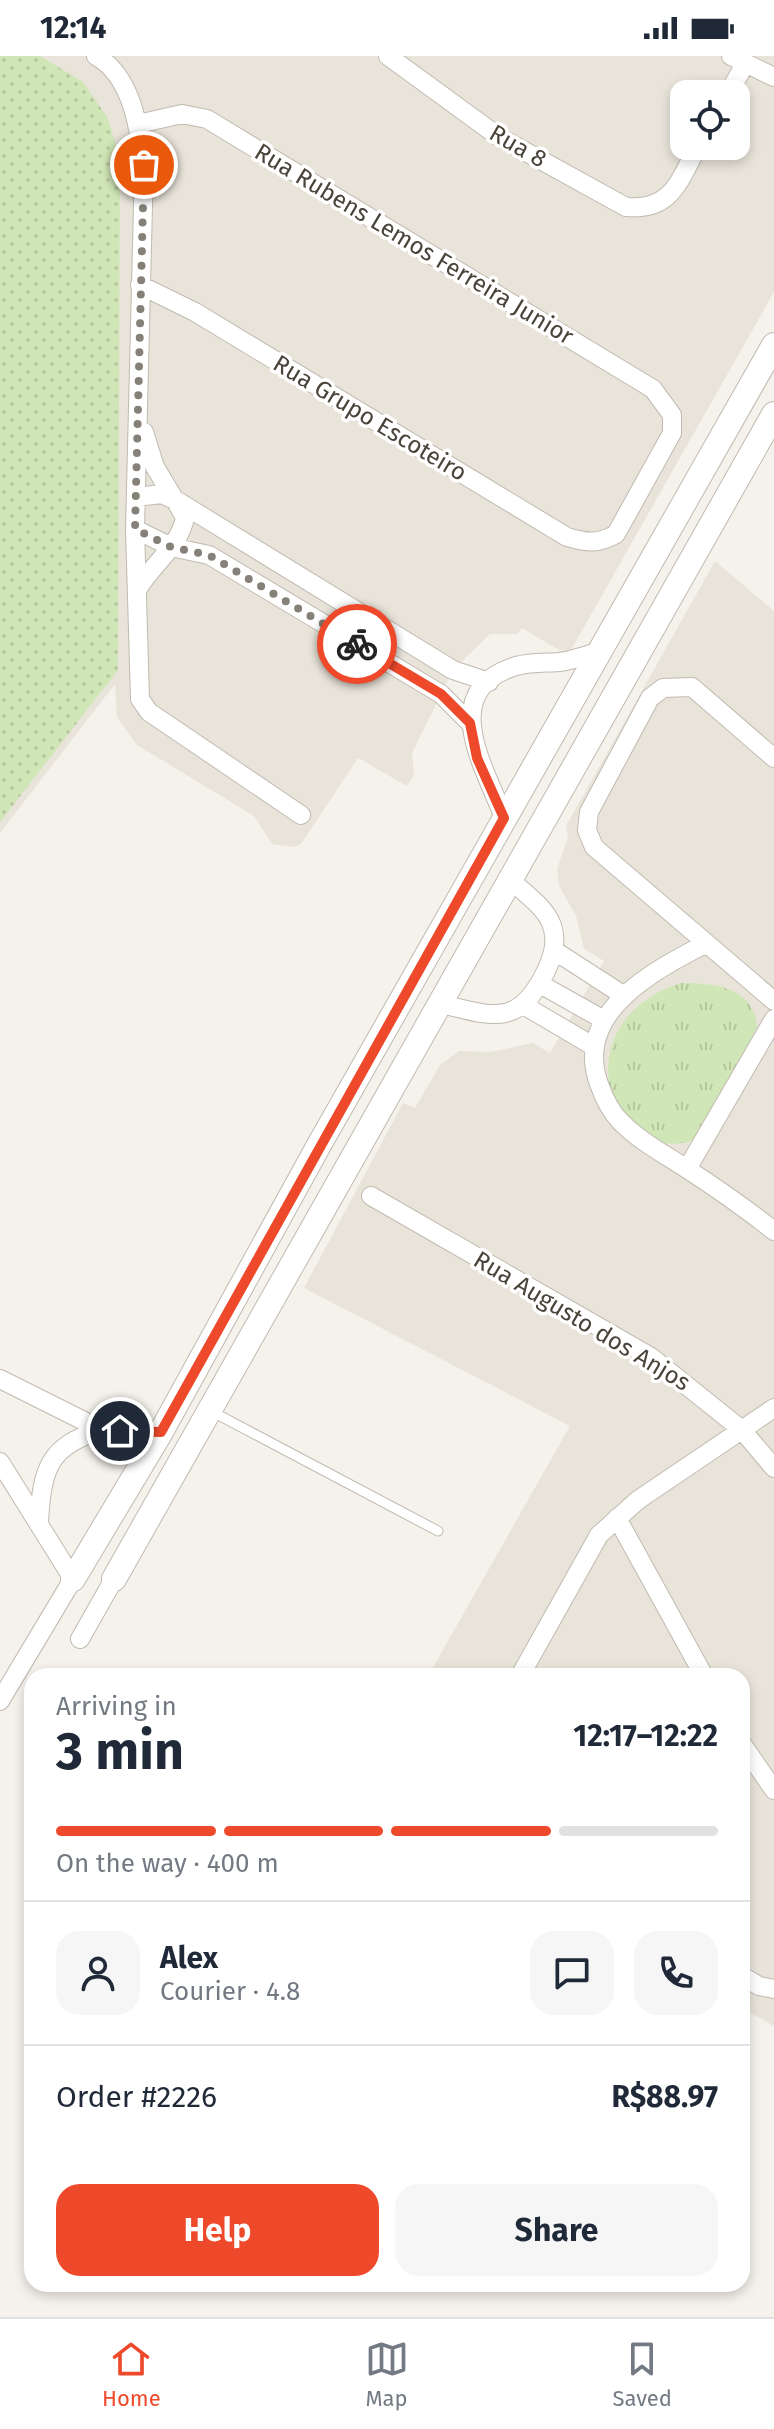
<!DOCTYPE html>
<html lang="en">
<head>
<meta charset="utf-8">
<style>
	:root { --surface:#fff; --page:#f6f6f7; --text:#1f2937; --muted:#747a83; --line:#e0e1e3; --accent:#ee492a }
	body { margin:0; font-family:"Fira Sans",sans-serif; background:var(--page); color:var(--text); height:100vh; display:flex; flex-direction:column; font-size:30px; white-space:nowrap }
	* { box-sizing:border-box; margin:0 }
	p { font-size:26px; color:var(--muted) }
	.icon { flex:none; width:44px; height:44px; fill:none; stroke:currentColor; stroke-width:2; stroke-linecap:round; stroke-linejoin:round }
	.map { position:relative; flex:1; overflow:hidden }
	.side { position:absolute; left:24px; top:1612px; width:726px; height:624px; display:flex; flex-direction:column; background:var(--surface); border-radius:24px; box-shadow:0 4px 12px #0003 }
	.side>* { flex:none }
	.tools { position:absolute; left:670px; top:24px; display:grid; gap:16px }
	.tools a { display:grid; place-items:center; width:80px; height:80px; border-radius:16px; background:var(--surface); box-shadow:0 4px 12px #0003; font-size:40px }
	.pin { position:absolute; display:grid; place-items:center; width:68px; height:68px; color:#fff; margin:-34px; border:4px solid #fff; border-radius:50%; box-shadow:0 2px 8px #0007 }
	.courier { position:absolute; display:grid; place-items:center; width:80px; height:80px; margin:-40px; border:6px solid #ee492a; border-radius:50%; background:#fff; color:#222; box-shadow:0 2px 10px #0007 }
	.headline em { font-style:normal; font-weight:700 }
	.headline div { display:flex; flex-direction:column-reverse }
	.headline { display:flex; align-items:center; justify-content:space-between; height:136px; padding:0 32px }
	h1 { font-size:52px; font-weight:700; line-height:60px }
	.bar { display:grid; grid-template-columns:repeat(4,1fr); gap:12px 8px; align-content:center; height:96px; padding:0 32px }
	.bar i { height:10px; border-radius:6px; background:var(--line) }
	.bar .selected { background:var(--accent) }
	.bar p { grid-column:span 4 }
	.line { display:flex; align-items:center; gap:20px; padding:0 32px; border-top:2px solid var(--line) }
	.line div { flex:1 }
	.round { display:grid; place-items:center; flex:none; width:84px; height:84px; border-radius:24px; background:var(--page) }
	.primary-button { display:flex; gap:16px; margin-top:auto; padding:16px 32px }
	.primary-button a { flex:1; height:92px; border-radius:24px; background:var(--accent); color:#fff; font-size:32px; font-weight:700; line-height:92px; text-align:center }
	.primary-button a+a { background:var(--page); color:var(--text) }
	.status { display:flex; justify-content:space-between; align-items:center; height:56px; padding:0 40px; background:var(--surface); direction:ltr }
	.status svg { height:22px; fill:currentColor }
	.dock { display:flex; justify-content:space-around; align-items:center; height:112px; border-top:2px solid var(--line); background:var(--surface); font-size:22px; color:var(--muted) }
	.dock a { display:grid; justify-items:center; gap:4px }
	.dock .selected { color:var(--accent) }
	.map>svg:first-child { display:block }
	.residential { fill:#e9e4da; fill-rule:evenodd }
	.grass { fill:url(#grass-dots) }
	.park { fill:url(#park-tufts) }
	.lines { fill:none; stroke-linecap:round; stroke-linejoin:round }
	.service-casing { stroke:#c0baaf; stroke-width:11 }
	.minor-casing { stroke:#c0baaf; stroke-width:20 }
	.tertiary-casing { stroke:#c0baaf; stroke-width:26 }
	.service { stroke:#fff; stroke-width:9 }
	.minor { stroke:#fff; stroke-width:18 }
	.tertiary { stroke:#fff; stroke-width:24 }
	.done { stroke:#858078; stroke-width:8; stroke-dasharray:0 14.4 }
	.route { stroke:#ee492a; stroke-width:10 }
	.labels { text-anchor:middle; stroke-width:7; stroke-linejoin:round; paint-order:stroke }
	.street-label { font-size:24px; fill:#49433a; stroke:#fff }
</style>
</head>
<body>
<div class="status"><b>12:14</b><svg viewBox="0 0 49 12"><path d="M0 12V9h3v3zM5 12V6h3v6zM10 12V3h3v9zM15 12V0h3v12zM26 1h20v11H26zM47 4h2v5h-2z"/></svg></div>
<div class="map">
<svg width="774" height="2261" viewBox="0 0 774 2261">
	<defs>
		<pattern id="grass-dots" width="8" height="8" patternUnits="userSpaceOnUse" patternTransform="scale(2)"><rect width="8" height="8" fill="#d1e6b7"/><path d="M2 2h.1M6 6h.1" fill="none" stroke="#b5c69e" stroke-width="1.8" stroke-linecap="round"/></pattern>
		<pattern id="park-tufts" width="24" height="20" patternUnits="userSpaceOnUse" patternTransform="scale(2)"><rect width="24" height="20" fill="#d1e6b7"/><path d="M3 7l-1-3M5 7V3M7 7l1-3M15 17l-1-3M17 17v-4M19 17l1-3" fill="none" stroke="#b5c69e"/></pattern>
	</defs>
	<rect width="100%" height="100%" fill="#f5f2ec"/>
	<path class="residential" d="M0,0H774V236L571,594H559L522,572L517,578H490L453,614L412,697L414,719L407,730L358,702L301,788L294,791L272,788L254,760L137,689L117,661L115,628L0,777ZM684,38H736V90H684Z
		M715,505L774,555V1970L742,1952V1620H428L570,1370L304,1232L403,1047L415,1052L440,1009L459,995L491,996L533,987L550,997L604,905L584,893L576,860L559,830L557,813L568,782L566,770Z"/>
	<path class="grass" d="M0,0H40L83,26L107,61L120,101L118,614L0,766Z"/>
	<path class="park" d="M681,927C715,927 754,931 757,971L699,1082C613,1119 555,968 681,927Z"/>
	<g class="lines">
		<g class="service-casing">
			<path id="service" d="M211,1355L438,1475"/>
		</g>
		<g class="minor-casing">
			<path id="minor" d="M96,0C132,20 139,72 144,109L135,473L140,643L149,656L301,759
				M388,0L499,81L626,151C672,155 679,125 698,90
				M731,0L774,21
				M728,38L745,8
				M138,68L182,58L207,63L653,333L672,359V377L616,478C599,488 587,487 567,481L195,256L140,229
				M136,441L162,438L179,446L453,614L489,626
				M135,473L171,491L209,499L441,638L470,667
				M139,531C153,508 181,488 185,461L155,411L144,376
				M774,702L692,631L663,632L650,642L589,756L587,774L594,791L774,945
				M504,762C486,713 435,635 516,610C531,606 545,607 559,606C574,604 587,599 601,595
				M705,888C653,915 573,957 599,1028C604,1042 610,1055 620,1065C638,1084 662,1097 684,1111C715,1131 745,1152 774,1175
				M555,895L623,939
				M540,928L604,964
				M438,947C492,960 518,973 546,915C553,900 558,884 551,867C544,850 521,834 508,822
				M525,950L593,990
				M687,1113L774,963
				M371,1140L651,1301L742,1374L774,1412
				M0,1323L102,1374L161,1376
				M0,1406L73,1523L0,1645
				M617,1462L704,1620
				M39,1466C42,1414 48,1389 102,1374
				M80,1583L114,1523
				M520,1620L599,1479L638,1444L774,1352
				M742,1688L774,1734
				M742,1920L759,1930L774,1933"/>
		</g>
		<g class="tertiary-casing">
			<path id="tertiary" d="M73,1523L161,1376L319,1089L774,289
				M114,1523L774,358"/>
		</g>
		<use href="#service" class="service"/>
		<use href="#minor" class="minor"/>
		<use href="#tertiary" class="tertiary"/>
	</g>
	<g class="lines">
		<path class="done" d="M144,109L135,473L171,491L209,499L357,588"/>
		<path class="route" d="M120,1375L161,1376L504,762L477,702L470,667L441,638L357,588"/>
	</g>
	<g class="labels">
		<g class="street-label">
			<text transform="translate(518 90) rotate(30)" y="8">Rua 8</text>
			<text transform="translate(414 188) rotate(31)" y="8">Rua Rubens Lemos Ferreira Junior</text>
			<text transform="translate(370 362) rotate(31)" y="8">Rua Grupo Escoteiro</text>
			<text transform="translate(582 1265) rotate(31)" y="8">Rua Augusto dos Anjos</text>
		</g>
	</g>
</svg>
<div class="tools">
<a><svg class="icon" aria-label="locate" viewBox="0 0 24 24"><circle cx="12" cy="12" r="6"/><path d="M12 2v4M12 18v4M2 12h4M18 12h4"/></svg></a>
</div>
<div class="pin" style="left:144px;top:109px;background:#ea580c"><svg class="icon" aria-label="bag" viewBox="0 0 24 24"><path d="M5 8h14l-1 12H6zM9 8a3 3 0 0 1 6 0"/></svg></div>
<div class="pin" style="left:120px;top:1375px;background:#1f2937"><svg class="icon" aria-label="home" viewBox="0 0 24 24"><path d="M3 11l9-7 9 7M6 9v11h12V9"/></svg></div>
<div class="courier" style="left:357px;top:588px"><svg class="icon" aria-label="bike" viewBox="0 0 24 24"><circle cx="6" cy="16" r="4"/><circle cx="18" cy="16" r="4"/><path d="M6 16l4-8h5l3 8M10 8l3 8H6M13 5h3"/></svg></div>
<section class="side">
<div class="headline"><div><h1>3 min</h1><p>Arriving in</p></div><em>12:17–12:22</em></div>
<div class="bar"><i class="selected"></i><i class="selected"></i><i class="selected"></i><i></i><p>On the way · 400 m</p></div>
<div class="line" style="height:144px"><a class="round"><svg class="icon" aria-label="person" viewBox="0 0 24 24"><circle cx="12" cy="8" r="4"/><path d="M4 21q1-7 8-7t8 7"/></svg></a><div><b>Alex</b><p>Courier · 4.8</p></div><a class="round"><svg class="icon" aria-label="chat" viewBox="0 0 24 24"><path d="M4 5h16v11H9l-5 4z"/></svg></a><a class="round"><svg class="icon" aria-label="phone" viewBox="0 0 24 24"><path d="M5 4h4l2 5-3 2q2 4 5 5l2-3 5 2v4C11 20 4 13 5 4z"/></svg></a></div>
<div class="line" style="height:104px"><div>Order #2226</div><b>R$88.97</b></div>
<div class="primary-button"><a>Help</a><a>Share</a></div>
</section>
</div>
<nav class="dock">
<a class="selected"><svg class="icon" aria-label="home" viewBox="0 0 24 24"><path d="M3 11l9-7 9 7M6 9v11h12V9"/></svg>Home</a>
<a><svg class="icon" aria-label="map" viewBox="0 0 24 24"><path d="M3 6l6-2 6 2 6-2v14l-6 2-6-2-6 2zM9 4v14M15 6v14"/></svg>Map</a>
<a><svg class="icon" aria-label="saved" viewBox="0 0 24 24"><path d="M7 4h10v16l-5-4-5 4z"/></svg>Saved</a>
</nav>
</body>
</html>
